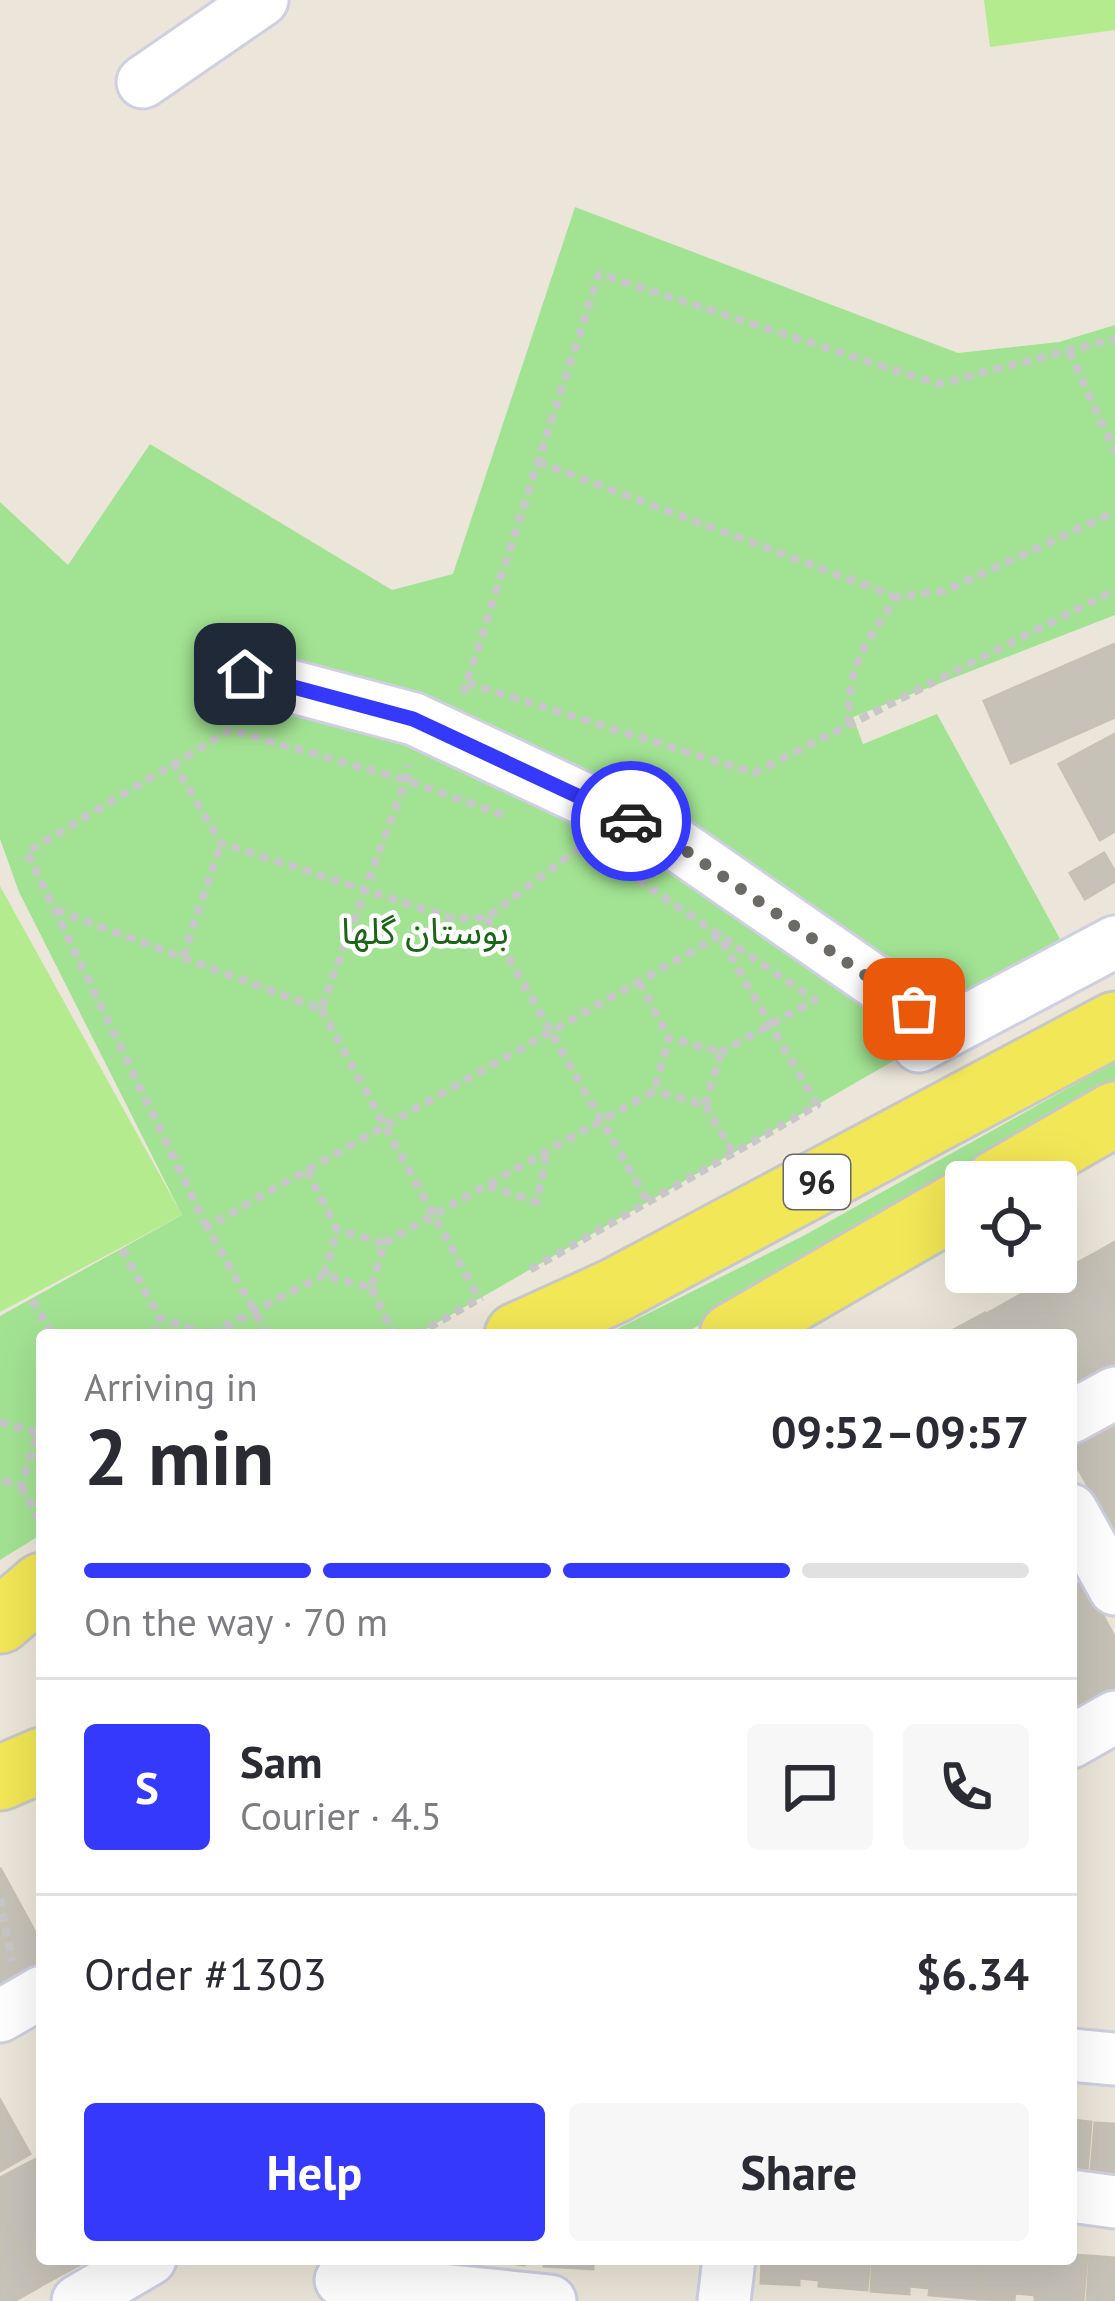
<!DOCTYPE html>
<html lang="en">
<head>
<meta charset="utf-8">
<style>
	:root { --surface:#fff; --page:#f7f7f7; --text:#2b2b33; --muted:#7c7c81; --line:#e1e1e2; --accent:#3439fc }
	body { margin:0; font-family:"PT Sans","Noto Sans Arabic",sans-serif; background:var(--page); color:var(--text); height:100vh; display:flex; flex-direction:column; font-size:45px; white-space:nowrap }
	* { box-sizing:border-box; margin:0 }
	p { font-size:39px; color:var(--muted) }
	.icon { flex:none; width:66px; height:66px; fill:none; stroke:currentColor; stroke-width:2; stroke-linecap:round; stroke-linejoin:round }
	.map { position:relative; flex:1; overflow:hidden }
	.details { position:absolute; left:36px; top:1329px; width:1041px; height:936px; display:flex; flex-direction:column; background:var(--surface); border-radius:12px; box-shadow:0 12px 48px #0002 }
	.details>* { flex:none }
	.controls { position:absolute; left:945px; top:1161px; display:grid; gap:24px }
	.controls a { display:grid; place-items:center; width:132px; height:132px; border-radius:12px; background:var(--surface); box-shadow:0 12px 48px #0002; font-size:60px }
	.pin { position:absolute; display:grid; place-items:center; width:102px; height:102px; color:#fff; margin:-51px; border-radius:24px; box-shadow:0 6px 18px #0006 }
	.courier { position:absolute; display:grid; place-items:center; width:120px; height:120px; margin:-60px; border:9px solid #3439fc; border-radius:50%; background:#fff; color:#222; box-shadow:0 3px 15px #0007 }
	.summary em { font-style:normal; font-weight:700 }
	.summary div { display:flex; flex-direction:column-reverse }
	.summary { display:flex; align-items:center; justify-content:space-between; height:204px; padding:0 48px }
	h1 { font-size:78px; font-weight:700; line-height:90px }
	.bar { display:grid; grid-template-columns:repeat(4,1fr); gap:18px 12px; align-content:center; height:144px; padding:0 48px }
	.bar i { height:15px; border-radius:9px; background:var(--line) }
	.bar .active { background:var(--accent) }
	.bar p { grid-column:span 4 }
	.line { display:flex; align-items:center; gap:30px; padding:0 48px; border-top:3px solid var(--line) }
	.line div { flex:1 }
	.round { display:grid; place-items:center; flex:none; width:126px; height:126px; border-radius:12px; background:var(--page) }
	.primary-button { display:flex; gap:24px; margin-top:auto; padding:24px 48px }
	.primary-button a { flex:1; height:138px; border-radius:12px; background:var(--accent); color:#fff; font-size:48px; font-weight:700; line-height:138px; text-align:center }
	.primary-button a+a { background:var(--page); color:var(--text) }
	.map>svg:first-child { display:block }
	.green { fill:#a2e393 }
	.pitch { fill:#b5eb8f }
	.building { fill:#c6c2b8; stroke:#c6c2b3; stroke-width:3 }
	.lines { fill:none; stroke-linecap:round; stroke-linejoin:round }
	.minor-casing { stroke:#cecfe1; stroke-width:57 }
	.major-casing { stroke:#c7c7c7; stroke-width:69 }
	.path { stroke:#c7c7c7; stroke-width:8; stroke-dasharray:9 6; stroke-linecap:butt }
	.minor { stroke:#fff; stroke-width:51 }
	.major { stroke:#f2e756; stroke-width:63 }
	.done { stroke:#6c6a66; stroke-width:12; stroke-dasharray:0 21.6 }
	.route { stroke:#3439fc; stroke-width:15 }
	.labels { text-anchor:middle; stroke-width:9; stroke-linejoin:round; paint-order:stroke }
	.shield { fill:#fff; stroke:#686868; stroke-width:3 }
	.shield-label { font-size:33px; font-weight:bold; fill:#282828 }
	.park-label { font-size:36px; fill:#1c6418; stroke:#fff }
</style>
</head>
<body>
<div class="map">
<svg width="1115" height="2301" viewBox="0 0 1115 2301">
	<rect width="100%" height="100%" fill="#ebe6d9"/>
	<path class="green" d="M575,207L958,353L1059,342L1115,325V615L853,717L863,744L937,714L1071,959L416,1335H42V1534L0,1560V1316L182,1215L19,892L0,839V502L68,565L150,444L392,590L453,574Z
		M1115,1062V1087L682,1335H605L805,1235Z"/>
	<path class="pitch" d="M984,0H1115V30L990,47Z
		M0,886L182,1215L0,1312Z"/>
	<path class="building" d="M1115,644V717L1011,763L984,701Z
		M1115,734V831L1100,840L1059,764Z
		M1104,853L1115,872V881L1085,899L1070,873Z
		M1115,1242V1296L1092,1255Z
		M1090,1256L1115,1301V1372L1095,1383L1040,1283Z
		M1038,1285L1066,1335H1000L988,1313Z
		M985,1313L997,1335H944Z
		M1071,1345L1093,1385L1071,1397Z
		M1115,1416V1535L1071,1455V1441Z
		M1084,1581L1115,1638V1693L1088,1708L1071,1677V1588Z
		M1071,1679L1087,1709L1071,1718Z
		M0,1868L42,1945V1964L0,1987Z
		M0,2100L30,2154L0,2171Z
		M1071,2120L1091,2122L1087,2172L1071,2170Z
		M1095,2123L1115,2124V2174L1091,2172Z
		M36,2159L42,2171V2259H90L40,2286L0,2213V2178Z
		M0,2216L39,2287L14,2301H0Z
		M1071,2255L1087,2256L1083,2301H1035V2295L1015,2293L1014,2300L977,2299L980,2259H1071Z
		M1090,2256L1115,2258V2301H1087Z
		M486,2259H525L524,2265Z
		M545,2259H593V2269L544,2266Z
		M762,2259H870L867,2290L819,2286V2280L799,2278V2285L761,2283Z
		M873,2259H980L977,2299L929,2295L930,2288L909,2286V2294L871,2291Z"/>
	<g class="lines">
		<g class="minor-casing">
			<path id="minor" d="M143,82L262,0
				M245,674L414,719L669,839L946,1031
				M919,1046L1115,942
				M1071,1417L1115,1393
				M1071,1510L1115,1589
				M1071,1742L1115,1717
				M0,2016L42,1992
				M1071,2055L1115,2059
				M1071,2196L1115,2202
				M341,2280L550,2301
				M78,2301L150,2259
				M724,2301L729,2259"/>
		</g>
		<g class="major-casing">
			<path id="major" d="M997,1182L1115,1114
				M517,1335L614,1291L1115,1024
				M732,1335L966,1200
				M0,1621L42,1585
				M0,1778L42,1760"/>
		</g>
		<path class="path" d="M1069,351L1115,452
			M538,462L897,597
			M467,683L754,773L1115,590
			M463,694L599,274L938,384L1115,339
			M848,725C849,662 863,647 897,597L944,591L1115,512
			M173,762L221,843L451,918H486L583,845
			M625,871L815,1000L721,1052
			M56,910L321,1009L406,780L408,764
			M486,918L648,1202
			M183,957L221,843
			M639,982L669,1038
			M321,1009L479,1298
			M705,1105L733,1153
			M307,1170L337,1230L324,1275L371,1288L384,1243L337,1230
			M488,1186L537,1202L547,1150
			M207,1227L27,852L230,730L406,780L509,817
			M384,1243L654,1091L669,1038L721,1052L705,1105L654,1091
			M122,1249L160,1318L210,1335
			M371,1288L395,1335
			M32,1300L52,1335
			M211,1334L324,1275
			M154,1335L160,1318
			M268,1335L207,1227L719,936L817,1105L526,1272
			M416,1335L482,1297
			M0,1422L38,1433L21,1486L0,1479
			M21,1486L42,1525
			M0,1898L12,1961"/>
		<use href="#minor" class="minor"/>
		<use href="#major" class="major"/>
	</g>
	<g class="lines">
		<path class="done" d="M631,821L669,839L914,1009"/>
		<path class="route" d="M245,674L413,719L631,821"/>
	</g>
	<g class="labels">
		<rect class="shield" x="784" y="1155" width="66" height="54" rx="9"/>
		<g class="shield-label">
			<text x="817" y="1194">96</text>
		</g>
		<g class="park-label">
			<text x="425" y="944">بوستان گلها</text>
		</g>
	</g>
</svg>
<div class="controls">
<a><svg class="icon" aria-label="locate" viewBox="0 0 24 24"><circle cx="12" cy="12" r="6"/><path d="M12 2v4M12 18v4M2 12h4M18 12h4"/></svg></a>
</div>
<div class="pin" style="left:914px;top:1009px;background:#ea580c"><svg class="icon" aria-label="bag" viewBox="0 0 24 24"><path d="M5 8h14l-1 12H6zM9 8a3 3 0 0 1 6 0"/></svg></div>
<div class="pin" style="left:245px;top:674px;background:#1f2937"><svg class="icon" aria-label="home" viewBox="0 0 24 24"><path d="M3 11l9-7 9 7M6 9v11h12V9"/></svg></div>
<div class="courier" style="left:631px;top:821px"><svg class="icon" aria-label="car" viewBox="0 0 24 24"><path d="M5 17H2v-5l4-1 3-4h7l3 4 3 1v5h-3M9 17h6M6 11h13"/><circle cx="7" cy="17" r="2"/><circle cx="17" cy="17" r="2"/></svg></div>
<section class="details">
<div class="summary"><div><h1>2 min</h1><p>Arriving in</p></div><em>09:52–09:57</em></div>
<div class="bar"><i class="active"></i><i class="active"></i><i class="active"></i><i></i><p>On the way · 70 m</p></div>
<div class="line" style="height:216px"><b class="round" style="background:var(--accent);color:#fff">S</b><div><b>Sam</b><p>Courier · 4.5</p></div><a class="round"><svg class="icon" aria-label="chat" viewBox="0 0 24 24"><path d="M4 5h16v11H9l-5 4z"/></svg></a><a class="round"><svg class="icon" aria-label="phone" viewBox="0 0 24 24"><path d="M5 4h4l2 5-3 2q2 4 5 5l2-3 5 2v4C11 20 4 13 5 4z"/></svg></a></div>
<div class="line" style="height:156px"><div>Order #1303</div><b>$6.34</b></div>
<div class="primary-button"><a>Help</a><a>Share</a></div>
</section>
</div>
</body>
</html>
